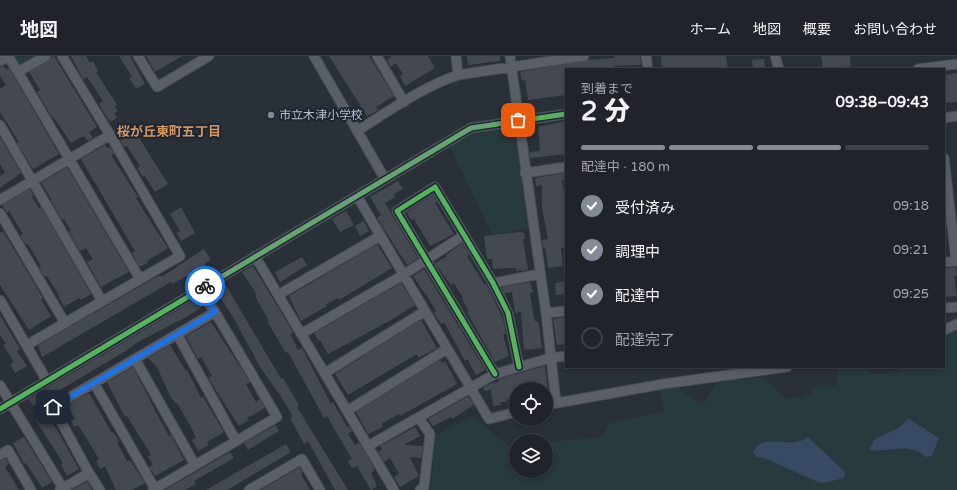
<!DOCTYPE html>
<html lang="ja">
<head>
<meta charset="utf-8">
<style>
	:root { --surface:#20242a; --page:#282c32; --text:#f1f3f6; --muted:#a2a4a8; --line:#3d4147; --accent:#848b96 }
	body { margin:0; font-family:"Varela Round","Noto Sans JP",sans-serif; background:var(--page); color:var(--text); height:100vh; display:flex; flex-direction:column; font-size:15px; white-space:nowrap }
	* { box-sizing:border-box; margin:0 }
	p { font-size:13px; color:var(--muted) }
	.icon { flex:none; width:22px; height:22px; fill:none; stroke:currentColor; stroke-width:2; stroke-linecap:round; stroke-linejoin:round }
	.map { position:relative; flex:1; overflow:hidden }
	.drawer { position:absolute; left:565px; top:12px; width:380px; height:300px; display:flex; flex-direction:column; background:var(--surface); border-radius:0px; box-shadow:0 2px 6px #0003,0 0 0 1px var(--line) }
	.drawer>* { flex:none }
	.tools { position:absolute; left:509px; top:326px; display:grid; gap:8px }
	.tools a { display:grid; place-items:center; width:44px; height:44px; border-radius:50%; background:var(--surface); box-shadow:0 2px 6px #0003,0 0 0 1px var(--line); font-size:20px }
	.pin { position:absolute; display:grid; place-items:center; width:34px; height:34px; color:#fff; margin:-17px; border-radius:8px; box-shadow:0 2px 6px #0006 }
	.courier { position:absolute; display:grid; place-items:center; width:40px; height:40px; margin:-20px; border:3px solid #1a73e8; border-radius:50%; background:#fff; color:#222; box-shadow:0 1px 5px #0007 }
	.summary em { font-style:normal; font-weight:800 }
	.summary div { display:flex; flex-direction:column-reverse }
	.summary { display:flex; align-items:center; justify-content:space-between; height:68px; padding:0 16px }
	h1 { font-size:26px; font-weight:800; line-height:30px }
	.bar { display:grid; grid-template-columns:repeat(4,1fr); gap:6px 4px; align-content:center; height:48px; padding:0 16px }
	.bar i { height:5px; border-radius:3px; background:var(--line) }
	.bar .active { background:var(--accent) }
	.bar p { grid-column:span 4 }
	ol { padding:0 16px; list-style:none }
	li { display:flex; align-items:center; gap:12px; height:44px }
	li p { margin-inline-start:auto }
	li .icon { padding:4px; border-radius:50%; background:var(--accent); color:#fff; stroke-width:4 }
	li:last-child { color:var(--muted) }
	li i { width:22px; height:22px; border:2px solid var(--line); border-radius:50% }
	header { display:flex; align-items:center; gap:24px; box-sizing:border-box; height:56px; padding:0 20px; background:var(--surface); border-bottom:1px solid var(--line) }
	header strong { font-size:19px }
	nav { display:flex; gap:22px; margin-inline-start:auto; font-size:14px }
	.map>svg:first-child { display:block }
	.green { fill:#273a3e; fill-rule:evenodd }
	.water { fill:#384963 }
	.building { fill:#444950 }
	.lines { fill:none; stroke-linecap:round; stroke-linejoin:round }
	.minor-casing { stroke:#484c53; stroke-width:11 }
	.minor { stroke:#5a5e66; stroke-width:9 }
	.cycleway-casing { stroke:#1d2633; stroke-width:8 }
	.cycleway { stroke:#56b35d; stroke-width:5 }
	.done { stroke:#848b96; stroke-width:4; stroke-dasharray:0 7.2 }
	.route { stroke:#1a73e8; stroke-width:5 }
	.poi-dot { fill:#848b96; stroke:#1d2633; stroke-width:1.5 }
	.labels { text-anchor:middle; stroke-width:4; stroke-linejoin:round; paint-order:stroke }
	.poi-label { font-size:12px; fill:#b4bcc9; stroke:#1d2633; text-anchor:start }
	.neighbourhood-label { font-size:13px; font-weight:bold; fill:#d59563; stroke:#1d2633 }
</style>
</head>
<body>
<header>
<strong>地図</strong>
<nav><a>ホーム</a><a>地図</a><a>概要</a><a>お問い合わせ</a></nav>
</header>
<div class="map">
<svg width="957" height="434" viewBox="0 0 957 434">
	<rect width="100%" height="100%" fill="#2a3038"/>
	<path class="green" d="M9,0H47L18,16Z
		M518,64L533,171L492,179L448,86L471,72Z
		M957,273V434H427L431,432L435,379L473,360L507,389H516V415H546V386L602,381L610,367L664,355L660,334L676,331L703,349L717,325L764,322L786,343L812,338L813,330H836L838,311H869V318L901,316V311H944V279ZM898,372L939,382L932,400L926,401C912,389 898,393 882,396L875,383ZM767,385L798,386L844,422L824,427L818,426L764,402Z"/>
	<path class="water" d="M909,363L939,382L932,400L926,401C908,385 891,397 869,394L875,383L898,372Z
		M808,381L845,416L844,422L824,427L818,426L764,402L757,401L753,396C763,377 782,390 799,385C802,385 805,383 808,381Z"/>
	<path class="building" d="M54,0L97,71L89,76L93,82L88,85L84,80L71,87L54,62L53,63L37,36L40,34L29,16Z
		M71,0H86L90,7L93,5L98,15L96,16L117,49L115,50L118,55L114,57L117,62L110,66L99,48L103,45L87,21L83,23Z
		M119,0H130L145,28L136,33L129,22L132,21Z
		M146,0H182L155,16Z
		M329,0H369L394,40L376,51L378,54L367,60Z
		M392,0H428L435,12L405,30L400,20L403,18L396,7L391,11L387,4Z
		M467,0H500V5L468,9Z
		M614,0H640L641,9L614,10L615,13H566V39L528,44L525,24L522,25L520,16L588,4L615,2Z
		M661,0H726L728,13H662Z
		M821,0H850L851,10L823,13Z
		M764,3L765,13H753L752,4Z
		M4,10L7,14L9,12L59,98L33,113L17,87L19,86L0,56V33L6,29L0,20V11Z
		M957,17V46L944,47V19Z
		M566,65V98L530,102V96L539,95L540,92L538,71Z
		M131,69L168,128L155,136L145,120L143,121L137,112L140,110L127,90L124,91L120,85L124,82L120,75Z
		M0,81L21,117L0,132V120L5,117L0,108Z
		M105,89L107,92L110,91L114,98L111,99L138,141L136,142L147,160L168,192L147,205L148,207L142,210H139L132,197L135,195L81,103Z
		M67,111L129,216L101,231L87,206L93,203L86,192L80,195L69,176L71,174L64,163L62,164L51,145L52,144L41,127Z
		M566,117V124H562L564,137H566V191L561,192L563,210L548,212L545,191L543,192L542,184L548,183L542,152V129L536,130L535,122Z
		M398,125L403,133L394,138L395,141L385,147L418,202L407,209L377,162L381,159L370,141Z
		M30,133L34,140L32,141L39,152L41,151L91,238L81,244L79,242L64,251L59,242L60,241L47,220L45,221L39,212L41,210L28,188L26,189L20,179L23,178L9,155L7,157L2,149Z
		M433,139L437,146L435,147L454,178L430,190L414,163L411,164L407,156Z
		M181,151L195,177L181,185L177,177L180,175L170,158Z
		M346,155L354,169L340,176L332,163Z
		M364,165L369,175L360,180L355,170Z
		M3,175L43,242L41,244L51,260L29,274L0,229V177Z
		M520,176L524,177L525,183H523L528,214L521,215V214L516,215V212L493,213L492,203H487L484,180Z
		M462,187L469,199L467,200L484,228L486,227L488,231L503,263L506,278L503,279L509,300L495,306L467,256L469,255L462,243L463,242L454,227L451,229L435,207L446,201V199Z
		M377,188L392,212L339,244L338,242L326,248L327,250L301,265L289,240Z
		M204,193L211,204L205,207L206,210L187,221L186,220L172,228L171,226L42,301L38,289L158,220H163Z
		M302,201L307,209L280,226L275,216Z
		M253,210L293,276L290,278L298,294L302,292L331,348L333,346L347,371L349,370L352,375L348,378L355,389L359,386L374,412V415L371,416L377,430L371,434L357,410L352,412L348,405L352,403L342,386L327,360L324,362L288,296L286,297L267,265H269L255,240L257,239L242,216Z
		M956,211L957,220H954L957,240L946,241L944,212Z
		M424,213L485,314L476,319L467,303L465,305L444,266L441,268L434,257L436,255L426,238H425L413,220Z
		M566,225V238L556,239L555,227Z
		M224,226L281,323L283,322L292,337L299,350L297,351L348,434H335L308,385L304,388L290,362L292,361L291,357L280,339L260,311L233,261L214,232Z
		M530,226L533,236L530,237L534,263L535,265H538L539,269L542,292L524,294L521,256L515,257L512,236L504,237L502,231Z
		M401,227L415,249L391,264L328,298L320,284L319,285L314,277Z
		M198,242L203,250L188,260L138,286L124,296L33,350L29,343Z
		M0,259L20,293L17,295L27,310L15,317L10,308L14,306L3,289L6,288L0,279Z
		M566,261V288L557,289L553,263Z
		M421,264L437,292L418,302L417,298L348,339L335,318Z
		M211,266L250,326L246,328L256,346L260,343L265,352L247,362L249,364L239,370L208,322L212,320L201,301L198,303L186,280Z
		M170,289L186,315L187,314L201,342L203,341L224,376L207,386L209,389L198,395L192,384L196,382L190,369L177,347L176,348L170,340L157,311L148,302Z
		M440,304L442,307L445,305L457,328L400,360L399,358L381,368L383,371L368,378L356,356Z
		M545,310L548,333H516V341L507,344V346H500L501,349L493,350L491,334L484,335V331L492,327L499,326L498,323Z
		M133,311L159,362L169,380L171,379L184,404L155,420L149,411L153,409L148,400L151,399L127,360L125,361L107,326Z
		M89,337L112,377L113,376L119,385L117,386L127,405L130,404L145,427L132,434H116L105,410L100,413L96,405L99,403L78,369L74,371L71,365L75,363L67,349Z
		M468,340L474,349L452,363L451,361L433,370L428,363Z
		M47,356L79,413L67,420L61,409L63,407L35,363Z
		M276,369L279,375L248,394L244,387Z
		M415,371L420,380L404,389L423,390L421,402L410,401L419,420L400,431L394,421L399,418L390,402L384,406L378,396L382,393L380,390Z
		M24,381L52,426L42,432L26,407L24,408L13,387Z
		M286,388L291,396L239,427L227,434H206Z
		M230,396L234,402L194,425L196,428L185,434H165Z
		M6,402L9,408L5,411L19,434H0V405Z
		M300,411L303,416L301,418L310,434H261Z
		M87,425L92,434H72Z"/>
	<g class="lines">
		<g class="minor-casing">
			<path id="minor" d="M138,0L157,31L209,0
				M314,0L385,123
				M377,0L404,46
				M456,0L458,19
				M510,0L546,257L566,255
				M646,0L648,13
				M775,0L779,13
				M0,5L8,0L18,16L140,223
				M918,13L957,8
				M18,16L46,0
				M944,62L957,60
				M0,69L102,245
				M357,75C389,55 422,31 458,19L584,0
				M944,102L956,205
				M525,117L566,111
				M357,140L489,363L516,356
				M0,144L110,79L62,0
				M0,157L65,267
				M255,200L394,434
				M944,206L957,205
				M493,227L540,218
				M278,239L380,180
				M0,244L47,325
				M944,252L957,251
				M546,257L556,347
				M944,274L957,268
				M177,278L236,385
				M301,278L403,219L464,179
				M27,289L180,200L110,79
				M135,303L195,409
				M325,317L425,255
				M495,318L397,155L435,131L493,227L508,257L519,311
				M94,327L155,433
				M0,329L64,434
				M546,349L663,328L787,311
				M0,353L471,72L566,58
				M347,355L447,293
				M419,362L430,378L424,431L420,434
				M368,390L495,318L550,302L566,300
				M0,399L8,394L31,434
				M89,417L100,434
				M60,434L89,417L53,351L215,256L199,234
				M153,434L277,361L215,256
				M249,434L302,403L320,434"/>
		</g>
		<use href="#minor" class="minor"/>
		<g class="cycleway-casing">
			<path id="cycleway" d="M495,318L397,155L435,131L493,227L508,257L519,311
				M0,353L471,72L566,58"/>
		</g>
		<use href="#cycleway" class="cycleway"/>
	</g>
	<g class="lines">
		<path class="done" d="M205,230L471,72L518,64"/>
		<path class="route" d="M53,351L215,256L199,234L205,230"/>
	</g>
	<circle class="poi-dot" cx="271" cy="59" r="4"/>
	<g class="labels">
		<g class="poi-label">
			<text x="279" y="63">市立木津小学校</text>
		</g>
		<g class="neighbourhood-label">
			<text x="169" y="80">桜が丘東町五丁目</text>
		</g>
	</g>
</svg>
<div class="tools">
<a><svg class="icon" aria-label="locate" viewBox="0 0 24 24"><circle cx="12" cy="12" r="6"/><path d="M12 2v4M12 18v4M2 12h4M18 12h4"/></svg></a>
<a><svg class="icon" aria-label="layers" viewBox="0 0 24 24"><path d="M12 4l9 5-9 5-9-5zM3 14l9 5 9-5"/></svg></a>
</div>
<div class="pin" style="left:518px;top:64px;background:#ea580c"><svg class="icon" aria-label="bag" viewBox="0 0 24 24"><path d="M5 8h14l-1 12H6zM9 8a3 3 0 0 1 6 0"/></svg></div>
<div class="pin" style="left:53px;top:351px;background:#1f2937"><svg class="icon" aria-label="home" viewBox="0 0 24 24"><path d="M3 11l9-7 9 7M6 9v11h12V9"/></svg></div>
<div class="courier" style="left:205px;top:230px"><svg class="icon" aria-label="bike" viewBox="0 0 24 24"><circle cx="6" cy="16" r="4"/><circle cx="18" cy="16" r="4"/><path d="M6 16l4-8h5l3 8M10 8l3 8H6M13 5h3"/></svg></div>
<section class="drawer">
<div class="summary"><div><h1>2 分</h1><p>到着まで</p></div><em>09:38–09:43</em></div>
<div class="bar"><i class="active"></i><i class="active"></i><i class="active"></i><i></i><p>配達中 · 180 m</p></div>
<ol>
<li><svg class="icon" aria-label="check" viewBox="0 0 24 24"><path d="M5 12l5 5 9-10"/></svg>受付済み<p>09:18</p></li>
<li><svg class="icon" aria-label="check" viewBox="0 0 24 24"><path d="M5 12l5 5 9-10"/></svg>調理中<p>09:21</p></li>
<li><svg class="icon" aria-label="check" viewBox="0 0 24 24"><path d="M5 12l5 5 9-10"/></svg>配達中<p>09:25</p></li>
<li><i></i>配達完了</li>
</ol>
</section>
</div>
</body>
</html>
